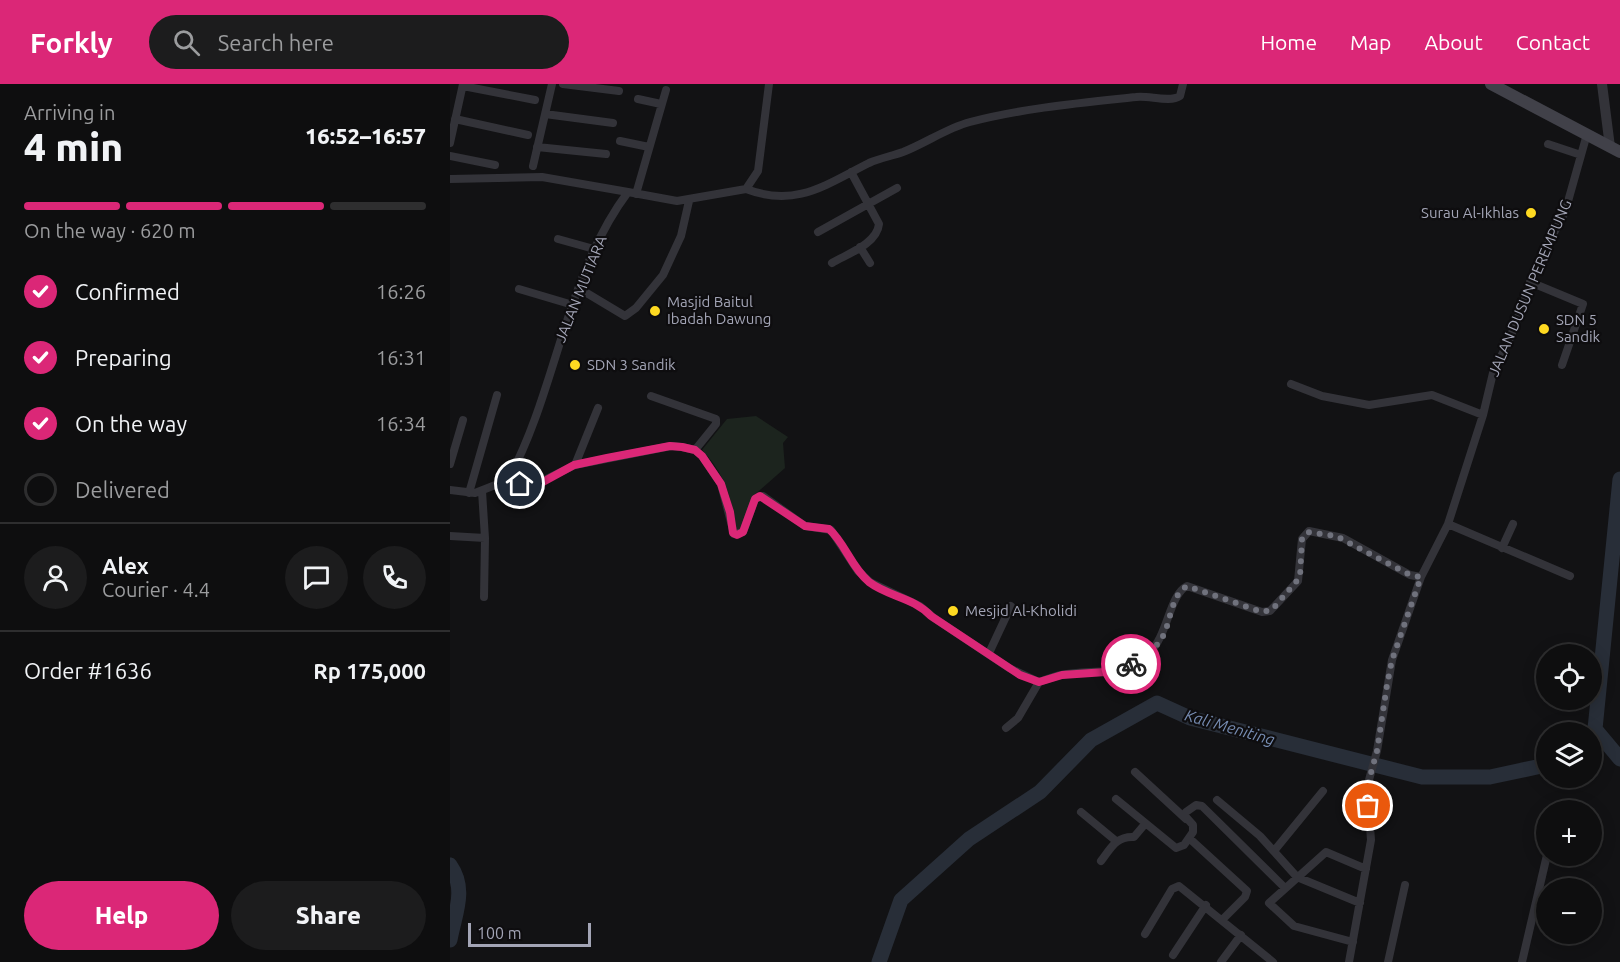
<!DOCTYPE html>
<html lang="en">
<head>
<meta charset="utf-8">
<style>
	:root { --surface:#0e0e0f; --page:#1c1c1d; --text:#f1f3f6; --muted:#9b9c9e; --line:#2e2e2f; --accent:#db2777 }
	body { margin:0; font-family:Ubuntu,sans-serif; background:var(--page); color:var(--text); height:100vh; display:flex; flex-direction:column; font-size:22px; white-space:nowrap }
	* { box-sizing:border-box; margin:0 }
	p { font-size:20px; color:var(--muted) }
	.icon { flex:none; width:33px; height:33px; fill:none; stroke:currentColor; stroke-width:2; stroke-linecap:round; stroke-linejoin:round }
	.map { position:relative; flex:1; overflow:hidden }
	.drawer { display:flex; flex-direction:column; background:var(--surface); width:450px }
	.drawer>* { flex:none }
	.tools { position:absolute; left:1086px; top:560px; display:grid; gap:12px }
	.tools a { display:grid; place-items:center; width:66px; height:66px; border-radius:50%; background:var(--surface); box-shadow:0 3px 15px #0003,0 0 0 2px var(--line); font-size:30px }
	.scale { position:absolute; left:18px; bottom:15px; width:123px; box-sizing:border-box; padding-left:6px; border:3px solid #a3a5b6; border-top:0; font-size:16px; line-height:21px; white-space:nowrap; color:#a3a5b6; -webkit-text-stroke:4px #0e0d0f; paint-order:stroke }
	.pin { position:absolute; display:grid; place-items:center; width:51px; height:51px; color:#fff; margin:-26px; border:3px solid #fff; border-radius:50%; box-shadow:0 2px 6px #0007 }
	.courier { position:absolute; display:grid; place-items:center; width:60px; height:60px; margin:-30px; border:4px solid #db2777; border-radius:50%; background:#fff; color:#222; box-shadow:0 2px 8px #0007 }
	.summary em { font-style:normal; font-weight:800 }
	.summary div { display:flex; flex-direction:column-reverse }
	.summary { display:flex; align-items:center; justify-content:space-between; height:102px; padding:0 24px }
	h1 { font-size:39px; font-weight:800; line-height:45px }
	.bar { display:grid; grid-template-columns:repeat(4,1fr); gap:9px 6px; align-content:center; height:72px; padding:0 24px }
	.bar i { height:8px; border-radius:4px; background:var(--line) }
	.bar .current { background:var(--accent) }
	.bar p { grid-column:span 4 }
	.line { display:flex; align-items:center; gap:15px; padding:0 24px; border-top:2px solid var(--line) }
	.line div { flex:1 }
	.round { display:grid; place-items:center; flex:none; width:63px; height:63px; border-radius:32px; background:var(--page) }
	ol { padding:0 24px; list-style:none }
	li { display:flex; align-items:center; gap:18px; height:66px }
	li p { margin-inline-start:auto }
	li .icon { padding:6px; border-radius:50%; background:var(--accent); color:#fff; stroke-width:4 }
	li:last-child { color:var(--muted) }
	li i { width:33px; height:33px; border:3px solid var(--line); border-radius:50% }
	.primary-button { display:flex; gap:12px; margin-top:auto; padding:12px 24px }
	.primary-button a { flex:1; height:69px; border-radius:36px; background:var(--accent); color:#fff; font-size:24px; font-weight:800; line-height:69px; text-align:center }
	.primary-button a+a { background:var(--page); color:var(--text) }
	header { display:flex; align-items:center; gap:36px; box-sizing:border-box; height:84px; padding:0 30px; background:var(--accent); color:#fff }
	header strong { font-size:28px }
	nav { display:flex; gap:33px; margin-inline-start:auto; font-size:21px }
	.search { width:420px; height:54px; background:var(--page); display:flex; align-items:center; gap:15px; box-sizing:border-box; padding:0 21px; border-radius:33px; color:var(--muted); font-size:22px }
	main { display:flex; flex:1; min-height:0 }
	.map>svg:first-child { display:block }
	.green { fill:#1c241e }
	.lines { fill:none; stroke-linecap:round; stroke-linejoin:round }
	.river { stroke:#282e38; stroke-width:15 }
	.minor { stroke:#333339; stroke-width:8 }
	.tertiary { stroke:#333339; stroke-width:10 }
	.secondary { stroke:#414149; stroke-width:12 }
	.done { stroke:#70727d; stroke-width:6; stroke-dasharray:0 10.8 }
	.route { stroke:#db2777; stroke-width:8 }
	.poi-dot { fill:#fed921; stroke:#0e0d0f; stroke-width:2 }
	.labels { text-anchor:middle; stroke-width:4.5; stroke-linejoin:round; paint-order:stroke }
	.poi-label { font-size:15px; fill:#a3a5b6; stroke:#0e0d0f; text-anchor:start }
	.street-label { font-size:15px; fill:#a3a5b6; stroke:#0e0d0f }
	.water-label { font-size:16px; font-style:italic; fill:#778db3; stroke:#0e0d0f }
</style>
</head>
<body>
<header>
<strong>Forkly</strong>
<div class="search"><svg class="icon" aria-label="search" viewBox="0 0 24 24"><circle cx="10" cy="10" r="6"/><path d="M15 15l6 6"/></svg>Search here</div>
<nav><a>Home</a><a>Map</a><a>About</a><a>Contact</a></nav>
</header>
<main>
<section class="drawer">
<div class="summary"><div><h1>4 min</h1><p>Arriving in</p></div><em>16:52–16:57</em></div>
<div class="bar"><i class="current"></i><i class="current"></i><i class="current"></i><i></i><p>On the way · 620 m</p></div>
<ol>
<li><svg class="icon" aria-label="check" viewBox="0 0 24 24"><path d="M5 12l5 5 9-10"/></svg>Confirmed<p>16:26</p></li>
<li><svg class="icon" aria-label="check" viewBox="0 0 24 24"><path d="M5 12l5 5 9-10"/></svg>Preparing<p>16:31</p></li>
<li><svg class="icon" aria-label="check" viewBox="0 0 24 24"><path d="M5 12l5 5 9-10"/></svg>On the way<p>16:34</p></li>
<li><i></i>Delivered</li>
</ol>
<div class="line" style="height:108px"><a class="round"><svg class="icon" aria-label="person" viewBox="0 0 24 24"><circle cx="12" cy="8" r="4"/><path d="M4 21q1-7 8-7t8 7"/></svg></a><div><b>Alex</b><p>Courier · 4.4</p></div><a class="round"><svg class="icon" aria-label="chat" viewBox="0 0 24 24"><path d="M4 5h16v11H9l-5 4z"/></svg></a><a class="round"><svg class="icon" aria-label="phone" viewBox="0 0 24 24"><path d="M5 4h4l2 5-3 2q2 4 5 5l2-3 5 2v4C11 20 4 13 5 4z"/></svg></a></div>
<div class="line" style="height:78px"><div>Order #1636</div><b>Rp 175,000</b></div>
<div class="primary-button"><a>Help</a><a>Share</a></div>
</section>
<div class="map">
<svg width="1170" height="878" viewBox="0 0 1170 878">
	<rect width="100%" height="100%" fill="#121214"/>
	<path class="green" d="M306,332L338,353L333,359L335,384L303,412L292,444L286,446C282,414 275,390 252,366L277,335Z"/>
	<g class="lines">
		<path class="river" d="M1145,645L1170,395
			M1142,649L1145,645L1170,675
			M0,781C17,805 5,829 0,856
			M429,878L451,816L519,755L590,708L641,656L707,619L740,634L972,693H1040L1096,681"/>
		<path class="minor" d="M113,0L169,7
			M13,2L85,16
			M188,15L211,20
			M95,30L163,39
			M5,35L78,51
			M170,57L199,63
			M0,59L13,0
			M1098,60L1131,71
			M87,63L156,70
			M0,72L45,81
			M83,82L102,0
			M0,95L92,93L178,108
			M296,105C346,124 375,101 419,79C430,74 442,72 453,68C476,59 497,44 520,38C574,24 630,19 686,13C698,11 720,19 730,12L733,0
			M186,110L216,6
			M368,148L447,104
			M108,155L144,165
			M410,163L420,179
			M382,179C397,170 427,160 429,140L401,88
			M1080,198L1133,220L1112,281
			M69,205L123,221
			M130,205L175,232L186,224L213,191L231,152L239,117
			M841,300L872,312L919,321L982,311L1033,331
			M201,312L266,335V340L245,366
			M0,380L13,336
			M125,381L148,324
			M58,396L75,401L86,400L125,381L221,362L232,363L245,366L252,372L271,400L284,450L293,448L305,415L313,412L355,442L381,446L408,487L420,498L470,522L484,534L559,584L589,598C596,596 604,592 611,591C643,584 670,595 699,569C718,552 719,511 737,502L812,528L820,527L848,497L852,455L859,447L893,454L960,491L971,493L998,440L1033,331L1043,289L1060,254L1091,173L1115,128L1137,50
			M0,406L25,409L58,396C107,306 115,192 178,108L227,117L296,105L308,87L319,0
			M19,409L47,311
			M998,440L1120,492
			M0,452L35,454L32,407
			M1052,464L1063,440
			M34,513L35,454
			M539,569L561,522
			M556,644L568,634L589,598
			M685,688L736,735
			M666,715L726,764L734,761L743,748V741L735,732L736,728L746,721L752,722L835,804
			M767,716L810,752L847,793L910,819
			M631,728L666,757
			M739,754L797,807L795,813L773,835
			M824,767L873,707
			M651,777C661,764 666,752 684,753L695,740
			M695,850L722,805L729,802L823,878
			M903,858L844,842L819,819L876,768L916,785
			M723,871L756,821
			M771,878L791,851
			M899,878L921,756L917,703L927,667L942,576L971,493
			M938,878L955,801
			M1072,878L1097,771"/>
		<path class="tertiary" d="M1152,0L1160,63"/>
		<path class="secondary" d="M1041,0L1170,68"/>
	</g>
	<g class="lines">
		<path class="done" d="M681,580C694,573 706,565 713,552C721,537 721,511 737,502L812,528L822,526L850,493L852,455L858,448L886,452L960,491L971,493L942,576L937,601L927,667L917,703L918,722"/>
		<path class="route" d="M70,400L91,399L124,381L157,374L220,362L232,363L245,366L252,372L271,400L280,428L283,449L287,451L293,448L305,415L310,412L355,442L379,445C395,459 401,483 419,498C439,513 463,513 481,532L570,591L589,598L612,591L656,588L681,580"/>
	</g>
	<g class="poi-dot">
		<circle cx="1081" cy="129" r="6"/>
		<circle cx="205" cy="227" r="6"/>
		<circle cx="1094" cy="245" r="6"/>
		<circle cx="125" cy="281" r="6"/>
		<circle cx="503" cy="527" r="6"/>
	</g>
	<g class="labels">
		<g class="poi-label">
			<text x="1069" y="134" text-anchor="end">Surau Al-Ikhlas</text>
			<text x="217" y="223">Masjid Baitul<tspan x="217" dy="17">Ibadah Dawung</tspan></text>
			<text x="1106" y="241">SDN 5<tspan x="1106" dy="17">Sandik</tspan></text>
			<text x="137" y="286">SDN 3 Sandik</text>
			<text x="515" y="532">Mesjid Al-Kholidi</text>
		</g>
		<g class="street-label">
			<text transform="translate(1080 204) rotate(-67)" y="5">JALAN DUSUN PEREMPUNG</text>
			<text transform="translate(131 205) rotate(-68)" y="5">JALAN MUTIARA</text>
		</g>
		<g class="water-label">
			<text transform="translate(780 643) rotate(16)" y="6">Kali Meniting</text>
		</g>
	</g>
</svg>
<div class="tools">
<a><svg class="icon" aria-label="locate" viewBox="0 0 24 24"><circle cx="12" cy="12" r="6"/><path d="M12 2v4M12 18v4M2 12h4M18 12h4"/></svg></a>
<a><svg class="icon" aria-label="layers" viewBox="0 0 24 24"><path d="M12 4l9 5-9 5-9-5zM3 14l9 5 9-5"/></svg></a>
<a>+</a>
<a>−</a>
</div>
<div class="scale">100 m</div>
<div class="pin" style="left:918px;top:722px;background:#ea580c"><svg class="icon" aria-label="bag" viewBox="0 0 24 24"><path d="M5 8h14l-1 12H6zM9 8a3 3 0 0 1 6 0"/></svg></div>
<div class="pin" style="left:70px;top:400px;background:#1f2937"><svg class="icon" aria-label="home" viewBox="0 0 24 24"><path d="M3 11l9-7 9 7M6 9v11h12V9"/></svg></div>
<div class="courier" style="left:681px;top:580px"><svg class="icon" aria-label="bike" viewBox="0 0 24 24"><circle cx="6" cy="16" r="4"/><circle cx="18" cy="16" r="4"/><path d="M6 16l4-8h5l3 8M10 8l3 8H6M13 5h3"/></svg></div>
</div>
</main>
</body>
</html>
